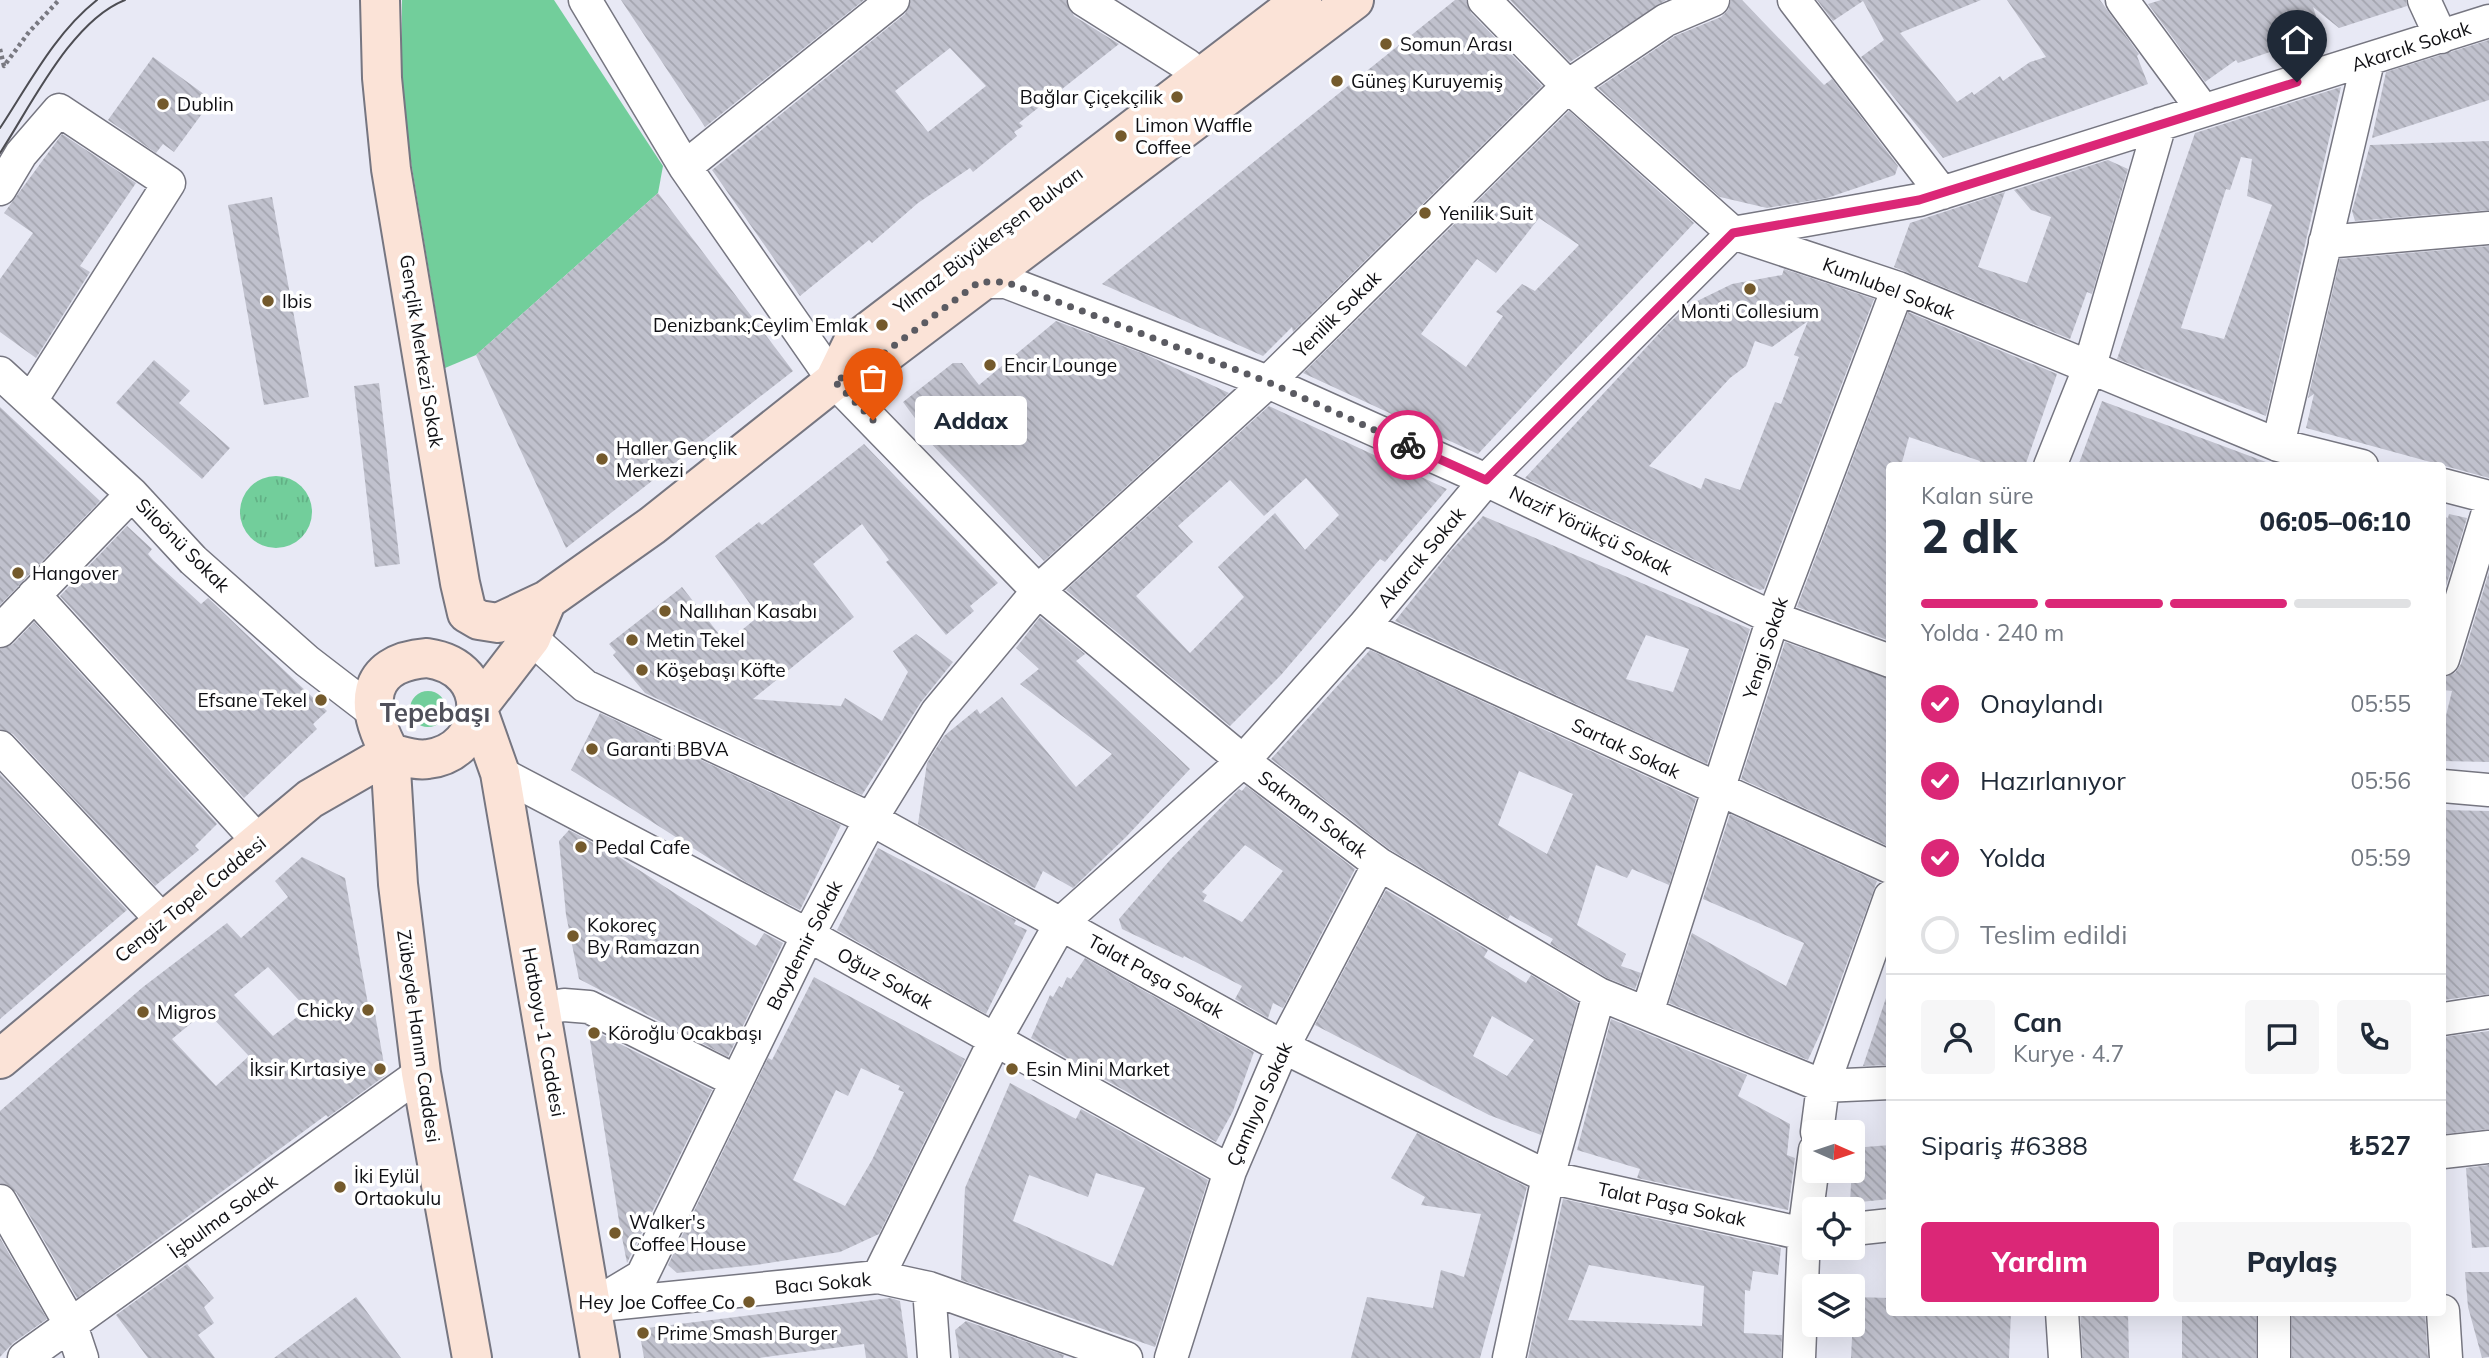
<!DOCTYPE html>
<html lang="tr">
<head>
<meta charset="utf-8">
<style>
	:root { --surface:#fff; --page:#f6f6f7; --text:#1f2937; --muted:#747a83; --line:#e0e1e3; --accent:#db2777 }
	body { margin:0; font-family:Mulish,sans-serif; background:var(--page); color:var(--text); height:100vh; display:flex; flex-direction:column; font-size:26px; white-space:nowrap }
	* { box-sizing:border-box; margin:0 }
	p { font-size:23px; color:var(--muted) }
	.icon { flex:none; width:38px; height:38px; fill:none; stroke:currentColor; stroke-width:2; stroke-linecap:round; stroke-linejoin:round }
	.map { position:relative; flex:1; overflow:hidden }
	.drawer { position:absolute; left:1886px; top:462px; width:560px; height:854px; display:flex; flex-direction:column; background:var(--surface); border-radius:7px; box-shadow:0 7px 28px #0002 }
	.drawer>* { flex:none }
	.needle { width:46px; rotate:93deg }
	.tools { position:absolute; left:1802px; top:1120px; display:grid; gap:14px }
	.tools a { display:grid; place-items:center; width:63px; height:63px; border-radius:7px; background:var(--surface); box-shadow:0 7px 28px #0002; font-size:35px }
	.pin { position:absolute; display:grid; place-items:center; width:60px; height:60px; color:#fff; margin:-72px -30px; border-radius:50% 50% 50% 0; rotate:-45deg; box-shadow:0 0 7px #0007 }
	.pin .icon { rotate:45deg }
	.courier { position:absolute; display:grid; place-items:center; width:70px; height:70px; margin:-35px; border:5px solid #db2777; border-radius:50%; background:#fff; color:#222; box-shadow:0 2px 9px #0007 }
	.bubble { position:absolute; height:49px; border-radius:7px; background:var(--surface); box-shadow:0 7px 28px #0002; font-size:23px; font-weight:800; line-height:49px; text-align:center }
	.overview em { font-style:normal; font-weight:800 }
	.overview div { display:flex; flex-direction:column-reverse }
	.overview { display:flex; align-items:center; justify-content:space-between; height:119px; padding:0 35px }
	h1 { font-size:46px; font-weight:800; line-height:52px }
	.bar { display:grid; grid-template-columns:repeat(4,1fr); gap:10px 7px; align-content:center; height:84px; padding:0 35px }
	.bar i { height:9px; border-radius:5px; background:var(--line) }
	.bar .selected { background:var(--accent) }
	.bar p { grid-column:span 4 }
	.line { display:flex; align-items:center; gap:18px; padding:0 35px; border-top:2px solid var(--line) }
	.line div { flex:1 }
	.round { display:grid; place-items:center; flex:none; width:74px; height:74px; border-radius:7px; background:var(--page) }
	ol { padding:0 35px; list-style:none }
	li { display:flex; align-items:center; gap:21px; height:77px }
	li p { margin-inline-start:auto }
	li .icon { padding:7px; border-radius:50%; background:var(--accent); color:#fff; stroke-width:4 }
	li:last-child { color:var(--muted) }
	li i { width:38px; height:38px; border:4px solid var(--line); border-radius:50% }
	.action { display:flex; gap:14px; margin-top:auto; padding:14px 35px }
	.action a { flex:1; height:80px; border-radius:7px; background:var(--accent); color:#fff; font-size:28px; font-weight:800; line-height:80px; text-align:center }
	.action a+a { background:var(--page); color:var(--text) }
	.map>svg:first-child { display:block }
	.grass { fill:url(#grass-tufts) }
	.park { fill:#72ce9b }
	.building { fill:url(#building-back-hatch); fill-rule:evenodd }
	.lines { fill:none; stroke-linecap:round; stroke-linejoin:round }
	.street-casing { stroke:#767681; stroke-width:35 }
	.secondary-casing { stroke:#767681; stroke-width:42 }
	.path { stroke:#797981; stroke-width:4.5; stroke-dasharray:3.5 3.5; stroke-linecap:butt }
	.street { stroke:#fff; stroke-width:32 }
	.secondary { stroke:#fbe3d7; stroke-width:38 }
	.tram { stroke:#4d4d53; stroke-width:2 }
	.done { stroke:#5b5b62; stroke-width:7; stroke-dasharray:0 12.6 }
	.route { stroke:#db2777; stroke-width:9 }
	.poi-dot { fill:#745a2c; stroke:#fff; stroke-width:2.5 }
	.labels { text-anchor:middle; stroke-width:7; stroke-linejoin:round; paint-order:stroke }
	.poi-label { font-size:19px; fill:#0f0f13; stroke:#fff; text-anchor:start }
	.street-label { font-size:19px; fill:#0f0f13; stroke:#fff }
	.district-label { font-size:26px; font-weight:bold; fill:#4f505a; stroke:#fff }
</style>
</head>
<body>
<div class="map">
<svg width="2489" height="1358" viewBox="0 0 2489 1358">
	<defs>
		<pattern id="grass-tufts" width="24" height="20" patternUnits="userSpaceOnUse" patternTransform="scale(1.75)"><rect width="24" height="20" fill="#72ce9b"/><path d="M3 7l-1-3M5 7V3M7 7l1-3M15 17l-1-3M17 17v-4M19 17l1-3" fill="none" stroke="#62b085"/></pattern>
		<pattern id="building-back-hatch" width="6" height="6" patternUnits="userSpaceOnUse" patternTransform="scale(1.75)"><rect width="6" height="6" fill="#c0c1cd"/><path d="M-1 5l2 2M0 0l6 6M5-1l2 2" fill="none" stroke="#a4a5af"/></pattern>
	</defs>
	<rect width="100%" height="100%" fill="#e8e9f5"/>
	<path class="grass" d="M240 512a36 36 0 1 1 72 0a36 36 0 1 1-72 0Z
		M410 709a18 18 0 1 1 36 0a18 18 0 1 1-36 0Z"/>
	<path class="park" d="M402,0H554L663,166L658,193L476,355L445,368L401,101Z"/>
	<path class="building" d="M621,0H864L705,127Z
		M911,0H1066L1074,16L1119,44L1019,123L1023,126L1014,132L1017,136L973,172L970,168L918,203L872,243L869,240L800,296L712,170L905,14ZM950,48L986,86L928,132L895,91Z
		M1455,0H1466L1471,13L1542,86L1293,332L1292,327L1263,356L1102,284Z
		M1510,0H1666L1570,62Z
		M1731,0H1742L1824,85L1832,79L1898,166L1895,175L1827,198L1767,208L1720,197L1598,88L1675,36L1721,17L1728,10Z
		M1817,0H1981L1900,33L1957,102L1972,92L1974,95L2000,76L2003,81L2030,62L2046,57L2007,0H2100L2139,54L2137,56L2148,84L1943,158L1861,57L1884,40L1863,1L1833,21Z
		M2161,0H2406L2407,6L2339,28L2313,7L2322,34L2238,63L2236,60L2205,82L2148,4Z
		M2489,40V100L2372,138L2386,72Z
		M153,57L212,100L174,152L163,144L156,153L108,120Z
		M2341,87L2266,416L2117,359L2195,133ZM2241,157L2252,159L2247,196L2272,205L2224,339L2181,328L2226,189L2230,190Z
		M1569,111L1694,223L1478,454L1303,373ZM1539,218L1579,245L1535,291L1522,284L1496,312L1503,316L1466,367L1421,334L1477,259L1496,273Z
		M62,134L136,183L80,266L90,272L36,358L0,332V279L33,233L4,213Z
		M2489,141V210L2355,221L2352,211L2370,145Z
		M2108,160L2128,169L2092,294L2087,292L2070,339L1894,267L1910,223L2005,192L1978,267L2027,283L2051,217L2031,210L2014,190Z
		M658,193L793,371L566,548L476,355Z
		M272,197L309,397L264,405L228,205Z
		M2489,246V478L2306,428L2314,394L2308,398L2340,259Z
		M1784,269L1874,299L1764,589L1760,590L1732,578L1525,478L1667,325L1689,305L1732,284L1782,275ZM1808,321L1794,355L1799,357L1781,404L1775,402L1740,490L1705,478L1701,489L1649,466L1730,378L1746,366L1755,341L1772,347Z
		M1908,312L2057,374L2025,466H1978L1980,461L1909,437L1901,466H1890V641L1797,607Z
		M1056,321L1147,355L1229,393L1044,561L920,432L923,429L903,402L953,363H962L979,385Z
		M154,360L190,391L179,403L230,448L202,479L116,403Z
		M379,383L400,564L375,567L354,386Z
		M2102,401L2266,462L2265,466H2078Z
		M1269,406L1447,489L1385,562L1380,559L1281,675L1230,726L1066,590ZM1306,478L1339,515L1305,550L1275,513L1218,567L1244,597L1190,653L1136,596L1193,542L1178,526L1230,480L1264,516Z
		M0,407L100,501L0,605Z
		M864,444L998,583L970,606L974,611L946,635L886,562L889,560L862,524L813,564L854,617L753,699L841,706L845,698L882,721L908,672L893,651L916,634L953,662L921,702L862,795L645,693L613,655L616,652L609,644L682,587L726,643L759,616L715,556L759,522L762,525Z
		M2449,514L2467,518L2443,596V516L2448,518Z
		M1483,516L1750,629L1707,764L1395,621L1450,552ZM1646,635L1689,649L1673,692L1626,679Z
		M127,526L152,549L148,554L153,560L201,604L208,598L327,711L313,724L317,729L244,798L60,596Z
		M2489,572V762L2443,761V728L2452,691L2443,690V677L2455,673L2461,664Z
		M1040,617L1085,654L1076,661L1190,769L1126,837L1073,888L1043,871L1035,888L1032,887L918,824L927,763L944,736L977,709L980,714L1002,697L1076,787L1112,754L1020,684L1039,669L1016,648Z
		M34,622L217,824L195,846L199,850L155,886L13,734L0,729V649L13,644Z
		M1785,642L1890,679V847L1741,779Z
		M1370,650L1696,799L1669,885L1632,869L1627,878L1596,865L1577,925L1626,954L1621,966L1641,973L1635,989L1607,978L1550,944L1553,939L1510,915L1508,919L1389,849L1271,759ZM1519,771L1573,794L1547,854L1498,825Z
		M600,713L841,825L800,910L746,882L571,770Z
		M0,774L127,910L0,1019Z
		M1246,786L1355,869L1283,1008L1273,1003L1268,1018L1235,999L1242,986L1184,956L1183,958L1122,929L1119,919L1170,860L1236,792L1239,789L1242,791ZM1245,845L1283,871L1242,922L1203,901L1207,895L1202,892Z
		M2443,810L2489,811V994L2443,1000Z
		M1730,814L1877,881L1825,1023L1808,1060L1669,1003L1692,933L1786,986L1804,943L1703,899Z
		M569,830L616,855L756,946L764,933L783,943L728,1057L579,979L566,915L559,841Z
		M878,848L1016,920L1014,924L1027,930L986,1014L837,930Z
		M302,857L345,878L370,1015L375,1014L386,1075L328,1117L326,1115L77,1298L16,1192L0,1183V1111L143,987L227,923L241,938L288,897L275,881ZM268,967L307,1009L273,1036L234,995ZM206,1011L249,1056L216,1086L172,1039Z
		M1386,890L1488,950L1484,957L1526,983L1531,975L1578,1003L1541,1135L1489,1115L1315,1025ZM1492,1016L1534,1040L1507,1076L1473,1056Z
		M1085,958L1254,1052L1233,1111L1216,1142L1031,1038L1050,995L1053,997L1059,986L1062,988L1067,977L1071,979Z
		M814,977L965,1059L879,1234L840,1252L756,1265L677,1273L668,1265L768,1058L772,1060ZM861,1068L900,1086L898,1090L904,1092L872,1160L845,1206L793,1180L836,1090L848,1096Z
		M1886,998H1890V1065L1863,1066Z
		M1611,1019L1747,1075L1738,1096L1790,1124L1787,1155L1795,1158L1788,1210L1637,1178L1640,1169L1577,1150Z
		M588,1028L712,1090L627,1263L620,1227Z
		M2489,1031V1129L2443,1134V1037Z
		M1010,1083L1076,1119L1081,1109L1208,1180L1155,1347L961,1280L965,1188ZM1096,1173L1145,1188L1113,1266L1013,1221L1029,1175L1088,1197Z
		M1417,1133L1527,1187L1480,1358H1351L1367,1297L1433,1308L1441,1270L1464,1277L1481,1214L1421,1205L1425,1197L1391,1178Z
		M1890,1145V1199L1850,1203L1853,1148Z
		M2489,1165V1247L2472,1248L2466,1168Z
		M1563,1199L1781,1248L1778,1275L1753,1271L1750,1291L1745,1290L1744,1333L1782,1335L1781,1358H1528ZM1589,1265L1704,1286L1702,1326L1568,1320Z
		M0,1238L47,1319L13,1343L0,1357Z
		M187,1264L214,1298L204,1307L214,1323L198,1335L215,1358H148L116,1315Z
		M2465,1272H2489V1357L2482,1358L2468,1307Z
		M356,1297L401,1358H274Z
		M1854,1297L1890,1298V1312H2011L2009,1358H1851Z
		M890,1298L900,1301L908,1358H866L864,1344L759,1358H644L639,1329Z
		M2080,1312H2128L2129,1358H2083Z
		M2182,1312H2256V1358H2182Z
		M2292,1312H2425L2428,1358H2292Z
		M966,1321L1064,1355L1063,1358H959L955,1330Z"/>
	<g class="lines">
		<g class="street-casing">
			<path id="street" d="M585,0L685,167L834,381L1038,591L1243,761L1379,864L1599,994L1823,1086L1890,1083
				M1084,0L1187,65
				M1484,0L1568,86L1733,233L1898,288L2278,445L2362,466
				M1794,0L1942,193
				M2122,0L2203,110
				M2424,0L2441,37
				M685,167L893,0
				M0,189L21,154L59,110L169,183L32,399
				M2325,242L2489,228
				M979,282H1006L1268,382L1486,480L1773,618L1890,661
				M0,373L132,494L193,560L307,661L372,711
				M2278,445L2368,61
				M2050,466L2089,369L2160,124
				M2443,485L2489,497
				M34,595L259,842
				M1363,627L1890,867
				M0,631L132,494
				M531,638L585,686L871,819L1283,1047L1548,1177L1804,1234L1815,1233
				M2443,659L2489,509
				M0,747L162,920
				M500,773L808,935L1230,1171
				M2443,786L2489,790
				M540,1009L564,1005L589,1007L736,1081
				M1647,1013L1773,618L1898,288
				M2443,1019L2489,1012
				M1817,1132L1823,1086L1890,897
				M2443,1152L2489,1147
				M0,1201L71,1325L82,1358
				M1853,1229L1890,1225
				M878,1277L995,1040L1061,923L1243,761L1363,627L1486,480L1733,233L1919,200L2489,21
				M929,1288L934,1358
				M600,1305L878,1277L929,1288L1126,1358
				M592,1306L642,1276L808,935L871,819L937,712L1038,591L1268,382L1568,86L1666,20L1713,0
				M2443,1311L2446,1358
				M2062,1312L2065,1358
				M2274,1312V1358
				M24,1358L421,1073
				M1171,1358L1230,1171L1283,1047L1379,864
				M1509,1358L1548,1177L1599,994
				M1799,1358L1804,1234L1815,1150"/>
		</g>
		<g class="secondary-casing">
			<path id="secondary" d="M380,0L382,78L391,169L460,583L467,613L479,620L498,623L547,600L653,525L834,381L864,370L1354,0
				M834,381L852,344L1302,0
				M547,600L531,638L477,708L500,773L600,1358
				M427,658C498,668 487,752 428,759C416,761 402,756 390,753C365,708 363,663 427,658Z
				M0,1059L310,799L390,753L398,884L421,1073L472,1358"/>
		</g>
		<path class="path" d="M0,49L4,66L29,32L59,0"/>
		<use href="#street" class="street"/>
		<use href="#secondary" class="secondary"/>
		<path class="tram" d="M0,128C29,84 55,33 97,0
			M0,153C31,106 71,21 125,0"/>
	</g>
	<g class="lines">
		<path class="done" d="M873,420L834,381L863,369L979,282H1006L1268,382L1408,445"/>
		<path class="route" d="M1408,445L1486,480L1733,233L1919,200L2297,82"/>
	</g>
	<g class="poi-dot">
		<circle cx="1386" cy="44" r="7"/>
		<circle cx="1337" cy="81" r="7"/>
		<circle cx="1177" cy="97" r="7"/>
		<circle cx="163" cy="104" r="7"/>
		<circle cx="1121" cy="136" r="7"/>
		<circle cx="1425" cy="213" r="7"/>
		<circle cx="1750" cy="289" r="7"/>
		<circle cx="268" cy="301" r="7"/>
		<circle cx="882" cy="325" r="7"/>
		<circle cx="990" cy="365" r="7"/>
		<circle cx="602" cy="459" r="7"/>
		<circle cx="18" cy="573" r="7"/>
		<circle cx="665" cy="611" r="7"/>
		<circle cx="632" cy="640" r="7"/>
		<circle cx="642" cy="670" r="7"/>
		<circle cx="321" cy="700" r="7"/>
		<circle cx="592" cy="749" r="7"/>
		<circle cx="581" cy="847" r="7"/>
		<circle cx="573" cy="936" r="7"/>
		<circle cx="368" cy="1010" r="7"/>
		<circle cx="143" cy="1012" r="7"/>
		<circle cx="594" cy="1033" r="7"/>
		<circle cx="380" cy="1069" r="7"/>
		<circle cx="1012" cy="1069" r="7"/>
		<circle cx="340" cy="1187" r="7"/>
		<circle cx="615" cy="1233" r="7"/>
		<circle cx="749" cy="1302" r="7"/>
		<circle cx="643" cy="1333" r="7"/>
	</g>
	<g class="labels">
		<g class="poi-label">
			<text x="1400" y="51">Somun Arası</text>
			<text x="1351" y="88">Güneş Kuruyemiş</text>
			<text x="1163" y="104" text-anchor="end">Bağlar Çiçekçilik</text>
			<text x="177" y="111">Dublin</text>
			<text x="1135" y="132">Limon Waffle<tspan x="1135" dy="22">Coffee</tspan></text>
			<text x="1439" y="220">Yenilik Suit</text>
			<text x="282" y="308">Ibis</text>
			<text x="1750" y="318" text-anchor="middle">Monti Collesium</text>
			<text x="868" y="332" text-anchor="end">Denizbank;Ceylim Emlak</text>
			<text x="1004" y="372">Encir Lounge</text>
			<text x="616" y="455">Haller Gençlik<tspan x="616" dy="22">Merkezi</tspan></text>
			<text x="32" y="580">Hangover</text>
			<text x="679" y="618">Nallıhan Kasabı</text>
			<text x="646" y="647">Metin Tekel</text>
			<text x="656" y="677">Köşebaşı Köfte</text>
			<text x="307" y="707" text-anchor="end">Efsane Tekel</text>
			<text x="606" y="756">Garanti BBVA</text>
			<text x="595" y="854">Pedal Cafe</text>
			<text x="587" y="932">Kokoreç<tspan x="587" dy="22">By Ramazan</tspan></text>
			<text x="354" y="1017" text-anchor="end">Chicky</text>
			<text x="157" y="1019">Migros</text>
			<text x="608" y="1040">Köroğlu Ocakbaşı</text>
			<text x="366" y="1076" text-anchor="end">İksir Kırtasiye</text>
			<text x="1026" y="1076">Esin Mini Market</text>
			<text x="354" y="1183">İki Eylül<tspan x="354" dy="22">Ortaokulu</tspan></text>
			<text x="629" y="1229">Walker's<tspan x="629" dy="22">Coffee House</tspan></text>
			<text x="735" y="1309" text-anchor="end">Hey Joe Coffee Co</text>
			<text x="657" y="1340">Prime Smash Burger</text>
		</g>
		<g class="street-label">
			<text transform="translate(2411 46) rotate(-18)" y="7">Akarcık Sokak</text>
			<text transform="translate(988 240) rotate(-37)" y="7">Yılmaz Büyükerşen Bulvarı</text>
			<text transform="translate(1889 288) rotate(21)" y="7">Kumlubel Sokak</text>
			<text transform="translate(1337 314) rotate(-45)" y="7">Yenilik Sokak</text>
			<text transform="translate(422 351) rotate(81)" y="7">Gençlik Merkezi Sokak</text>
			<text transform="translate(1591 530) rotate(26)" y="7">Nazif Yörükçü Sokak</text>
			<text transform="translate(183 545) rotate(45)" y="7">Siloönü Sokak</text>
			<text transform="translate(1421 557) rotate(-50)" y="7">Akarcık Sokak</text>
			<text transform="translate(1765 648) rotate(-72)" y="7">Yengi Sokak</text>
			<text transform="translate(1626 748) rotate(25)" y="7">Sartak Sokak</text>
			<text transform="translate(1313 814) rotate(37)" y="7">Sakman Sokak</text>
			<text transform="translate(190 899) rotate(-39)" y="7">Cengiz Topel Caddesi</text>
			<text transform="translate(804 945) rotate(-63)" y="7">Baydemir Sokak</text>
			<text transform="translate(1156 976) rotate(29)" y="7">Talat Paşa Sokak</text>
			<text transform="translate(885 978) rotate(29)" y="7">Oğuz Sokak</text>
			<text transform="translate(544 1032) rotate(80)" y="7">Hatboyu-1 Caddesi</text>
			<text transform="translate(419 1036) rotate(82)" y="7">Zübeyde Hanım Caddesi</text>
			<text transform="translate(1259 1104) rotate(-66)" y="7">Çamlıyol Sokak</text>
			<text transform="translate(1672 1204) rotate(12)" y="7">Talat Paşa Sokak</text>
			<text transform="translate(223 1216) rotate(-36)" y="7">İşbulma Sokak</text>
			<text transform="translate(823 1283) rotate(-5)" y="7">Bacı Sokak</text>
		</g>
		<g class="district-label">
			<text x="435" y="722">Tepebaşı</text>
		</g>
	</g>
</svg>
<div class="tools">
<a><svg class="needle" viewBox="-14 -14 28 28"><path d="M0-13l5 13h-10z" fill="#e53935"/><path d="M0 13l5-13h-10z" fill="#747a83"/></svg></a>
<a><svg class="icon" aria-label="locate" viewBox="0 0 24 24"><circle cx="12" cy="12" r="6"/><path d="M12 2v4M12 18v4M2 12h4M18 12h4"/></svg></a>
<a><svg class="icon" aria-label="layers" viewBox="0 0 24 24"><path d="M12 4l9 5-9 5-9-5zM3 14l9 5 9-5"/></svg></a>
</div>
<div class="pin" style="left:873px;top:420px;background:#ea580c"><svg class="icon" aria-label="bag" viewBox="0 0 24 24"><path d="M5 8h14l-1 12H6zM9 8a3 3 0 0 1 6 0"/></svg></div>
<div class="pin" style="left:2297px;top:82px;background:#1f2937"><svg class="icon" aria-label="home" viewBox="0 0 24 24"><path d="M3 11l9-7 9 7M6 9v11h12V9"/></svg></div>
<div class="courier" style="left:1408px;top:445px"><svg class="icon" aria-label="bike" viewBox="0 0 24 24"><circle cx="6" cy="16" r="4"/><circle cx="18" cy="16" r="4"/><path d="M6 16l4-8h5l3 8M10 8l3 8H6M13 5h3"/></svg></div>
<div class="bubble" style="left:915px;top:396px;width:112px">Addax</div>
<section class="drawer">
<div class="overview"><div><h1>2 dk</h1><p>Kalan süre</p></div><em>06:05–06:10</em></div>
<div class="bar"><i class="selected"></i><i class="selected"></i><i class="selected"></i><i></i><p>Yolda · 240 m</p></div>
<ol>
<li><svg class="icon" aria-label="check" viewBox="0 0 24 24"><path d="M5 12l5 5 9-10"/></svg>Onaylandı<p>05:55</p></li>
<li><svg class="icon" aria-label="check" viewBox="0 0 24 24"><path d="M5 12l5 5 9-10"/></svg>Hazırlanıyor<p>05:56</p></li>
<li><svg class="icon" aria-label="check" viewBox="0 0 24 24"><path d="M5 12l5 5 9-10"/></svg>Yolda<p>05:59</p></li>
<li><i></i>Teslim edildi</li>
</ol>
<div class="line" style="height:126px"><a class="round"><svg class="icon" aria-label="person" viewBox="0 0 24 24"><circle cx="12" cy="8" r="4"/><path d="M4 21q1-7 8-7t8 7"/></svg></a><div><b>Can</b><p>Kurye · 4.7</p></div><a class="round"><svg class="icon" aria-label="chat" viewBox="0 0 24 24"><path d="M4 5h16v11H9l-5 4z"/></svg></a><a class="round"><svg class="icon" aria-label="phone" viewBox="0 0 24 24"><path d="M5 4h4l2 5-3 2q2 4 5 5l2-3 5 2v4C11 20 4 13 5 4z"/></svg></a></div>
<div class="line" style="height:91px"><div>Sipariş #6388</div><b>₺527</b></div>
<div class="action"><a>Yardım</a><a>Paylaş</a></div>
</section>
</div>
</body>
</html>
